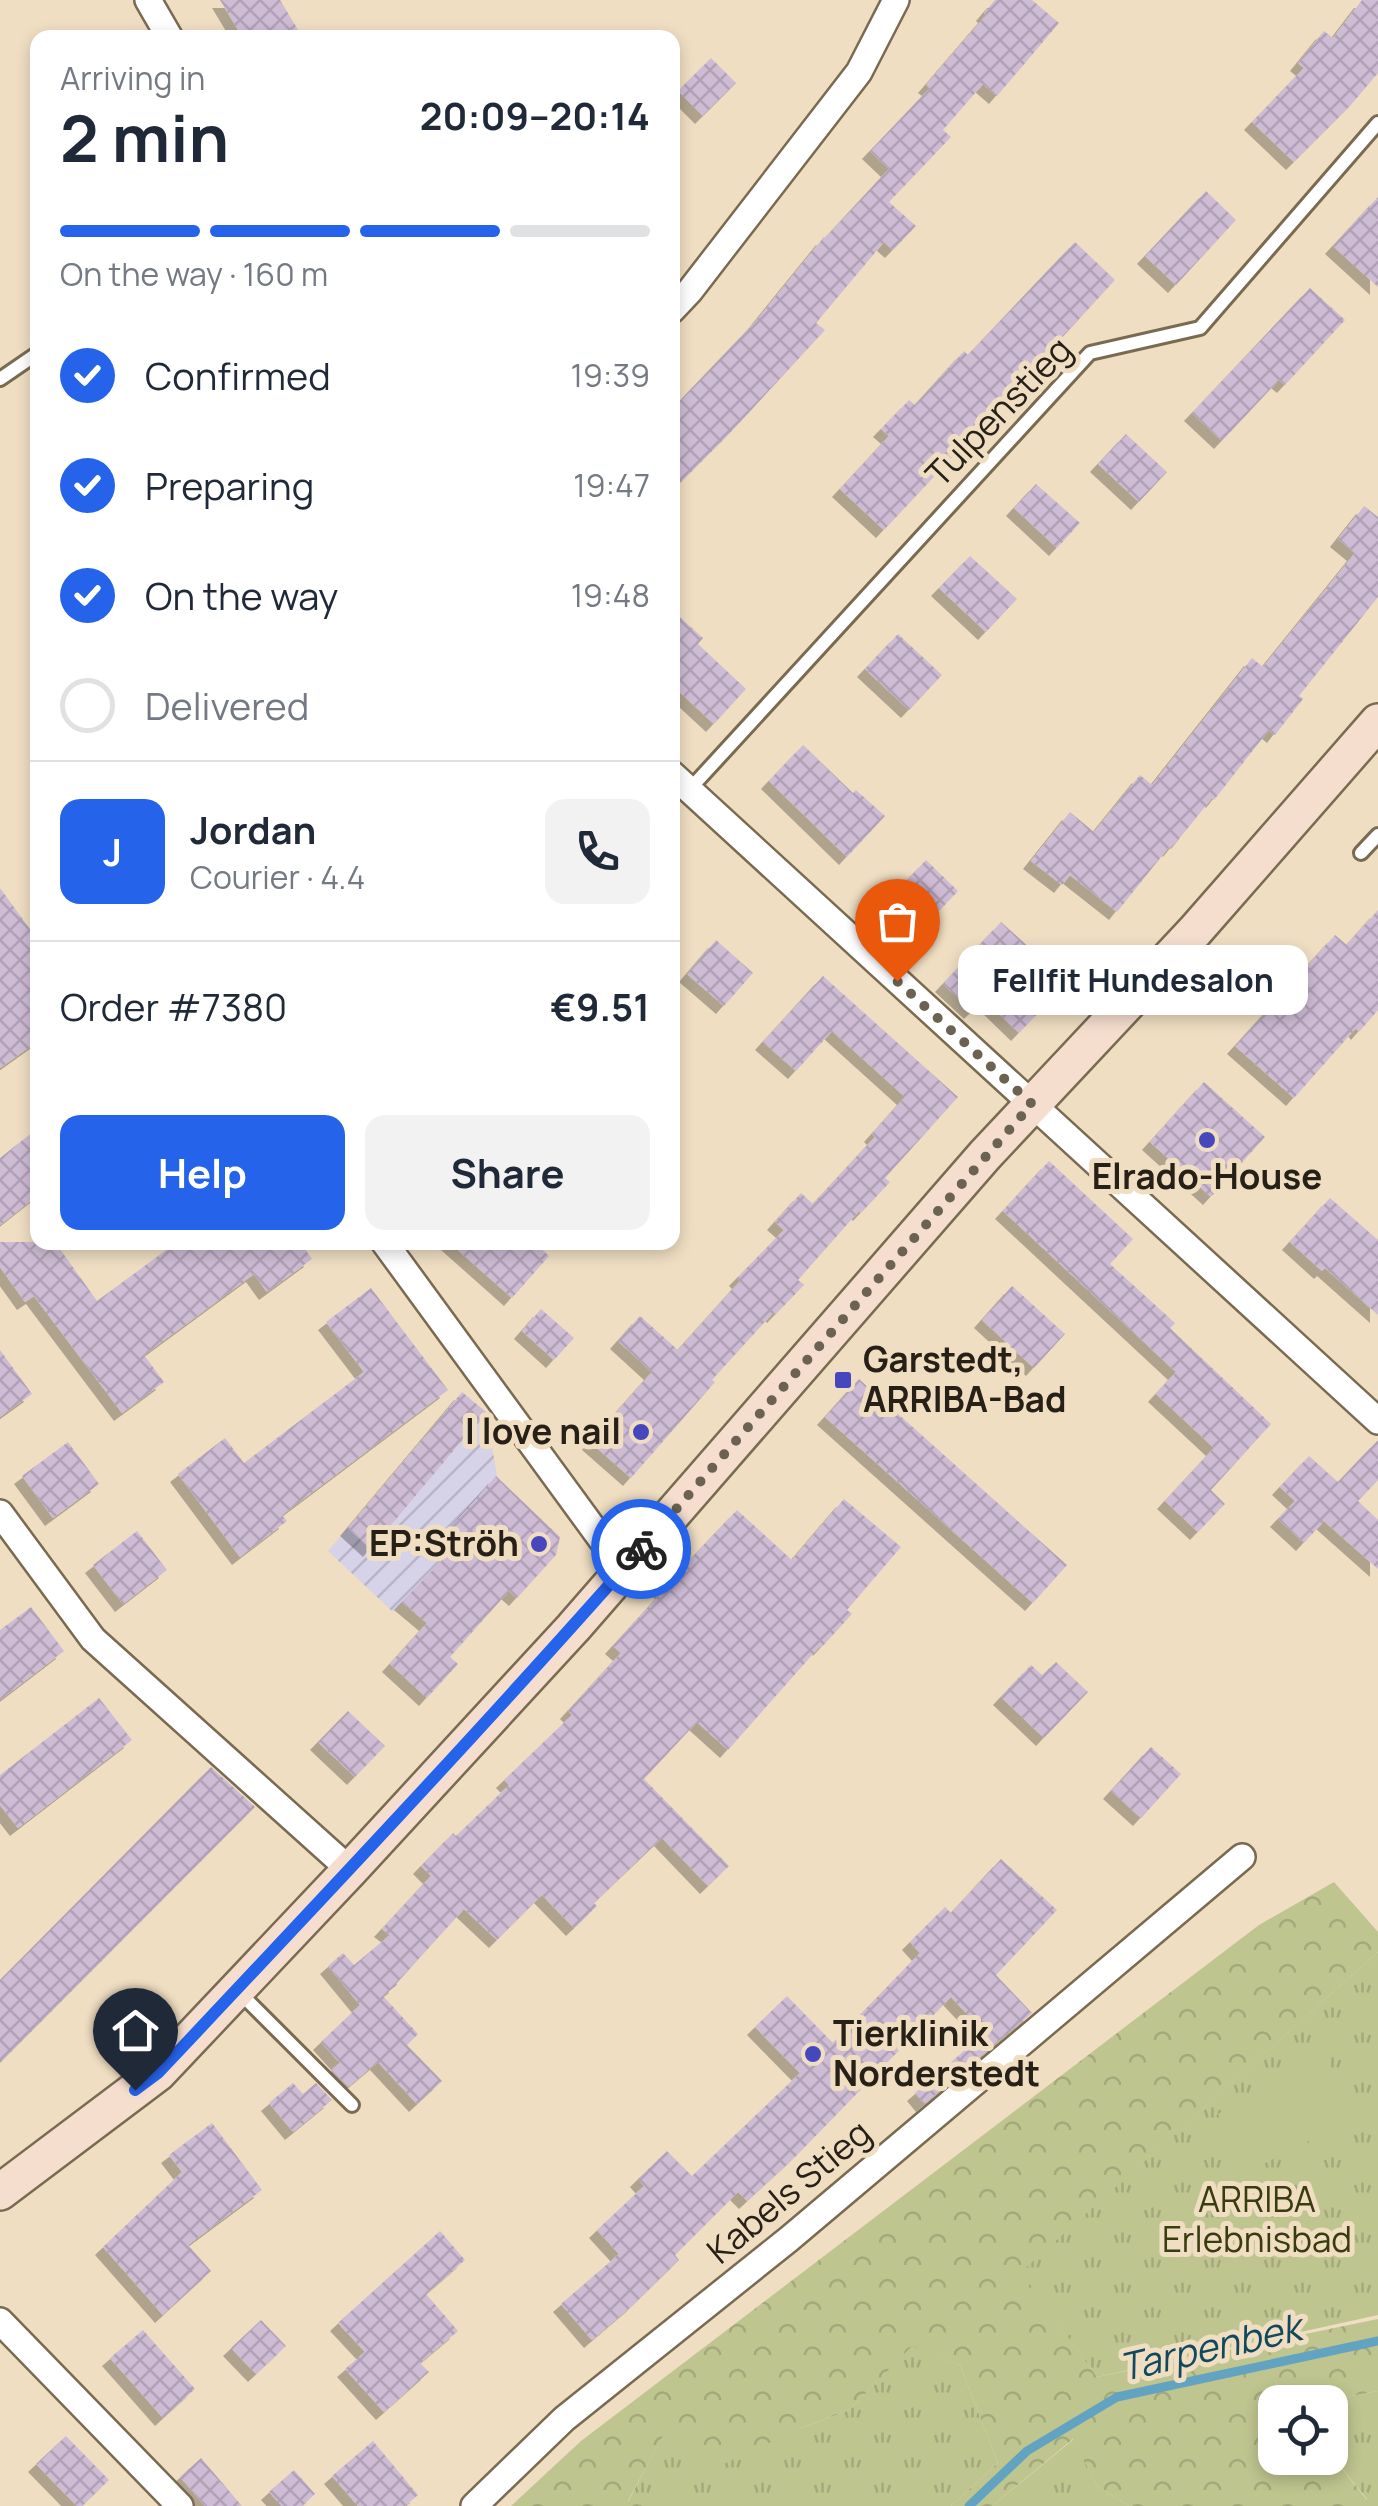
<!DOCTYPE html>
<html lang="en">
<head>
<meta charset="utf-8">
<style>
	:root { --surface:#fff; --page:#f2f2f3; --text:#1f2937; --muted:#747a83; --line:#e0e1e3; --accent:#2563eb }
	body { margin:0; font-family:Manrope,sans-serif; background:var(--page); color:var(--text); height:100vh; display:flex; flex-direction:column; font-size:38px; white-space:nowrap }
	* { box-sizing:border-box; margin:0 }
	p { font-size:32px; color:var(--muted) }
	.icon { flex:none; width:55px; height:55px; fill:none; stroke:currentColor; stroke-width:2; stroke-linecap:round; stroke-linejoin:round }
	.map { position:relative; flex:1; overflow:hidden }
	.panel { position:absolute; left:30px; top:30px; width:650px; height:1220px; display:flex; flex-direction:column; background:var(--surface); border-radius:20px; box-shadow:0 5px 15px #0003 }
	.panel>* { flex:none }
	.buttons { position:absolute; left:1258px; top:2385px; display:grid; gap:20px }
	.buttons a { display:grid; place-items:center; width:90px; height:90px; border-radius:20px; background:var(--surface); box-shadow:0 5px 15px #0003; font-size:50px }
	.pin { position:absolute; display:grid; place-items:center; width:85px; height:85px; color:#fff; margin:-102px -42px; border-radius:50% 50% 50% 0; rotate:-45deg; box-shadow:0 0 10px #0007 }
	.pin .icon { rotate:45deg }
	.courier { position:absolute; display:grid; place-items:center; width:100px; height:100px; margin:-50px; border:8px solid #2563eb; border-radius:50%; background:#fff; color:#222; box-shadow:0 2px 12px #0007 }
	.bubble { position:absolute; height:70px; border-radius:20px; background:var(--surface); box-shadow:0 5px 15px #0003; font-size:32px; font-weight:700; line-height:70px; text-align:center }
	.summary em { font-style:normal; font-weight:700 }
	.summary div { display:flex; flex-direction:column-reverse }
	.summary { display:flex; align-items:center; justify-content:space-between; height:170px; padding:0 30px }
	h1 { font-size:65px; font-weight:700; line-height:75px }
	.bar { display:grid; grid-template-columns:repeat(4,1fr); gap:15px 10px; align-content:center; height:120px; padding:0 30px }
	.bar i { height:12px; border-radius:8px; background:var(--line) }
	.bar .on { background:var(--accent) }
	.bar p { grid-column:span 4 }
	.line { display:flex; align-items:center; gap:25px; padding:0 30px; border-top:2px solid var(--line) }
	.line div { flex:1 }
	.round { display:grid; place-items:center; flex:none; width:105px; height:105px; border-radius:20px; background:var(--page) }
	ol { padding:0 30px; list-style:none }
	li { display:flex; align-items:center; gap:30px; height:110px }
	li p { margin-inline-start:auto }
	li .icon { padding:10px; border-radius:50%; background:var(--accent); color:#fff; stroke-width:4 }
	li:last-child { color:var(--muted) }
	li i { width:55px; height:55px; border:5px solid var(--line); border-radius:50% }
	.primary-button { display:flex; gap:20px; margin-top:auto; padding:20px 30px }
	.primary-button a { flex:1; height:115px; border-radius:20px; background:var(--accent); color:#fff; font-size:40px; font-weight:700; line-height:115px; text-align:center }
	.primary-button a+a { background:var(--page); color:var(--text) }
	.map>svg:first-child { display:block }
	.industrial { fill:url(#industrial-furrows) }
	.grass { fill:url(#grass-tufts) }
	.forest { fill:url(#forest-crowns) }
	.garden { fill:#bfc58f }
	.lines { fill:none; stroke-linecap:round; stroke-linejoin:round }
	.stream { stroke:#62a3c1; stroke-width:9 }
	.building { fill:url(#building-cross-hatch); filter:url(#shadow) }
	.lane-casing { stroke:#796a52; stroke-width:18 }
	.street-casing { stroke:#796a52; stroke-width:30 }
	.secondary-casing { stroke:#796a52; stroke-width:40 }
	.lane { stroke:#fff; stroke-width:12 }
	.street { stroke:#fff; stroke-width:25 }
	.secondary { stroke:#f5dece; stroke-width:35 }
	.done { stroke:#6c6252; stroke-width:10; stroke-dasharray:0 18 }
	.route { stroke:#2563eb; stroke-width:12 }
	.poi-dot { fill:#4747bd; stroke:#efdec2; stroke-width:4 }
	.labels { text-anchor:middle; stroke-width:10; stroke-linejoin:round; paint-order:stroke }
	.street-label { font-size:35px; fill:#262016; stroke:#efdec2 }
	.poi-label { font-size:35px; font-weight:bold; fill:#262016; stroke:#efdec2; text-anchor:start }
	.park-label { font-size:35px; fill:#393c0e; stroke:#efdec2 }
	.water-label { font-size:38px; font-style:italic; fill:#11485d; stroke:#efdec2 }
</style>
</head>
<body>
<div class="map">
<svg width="1378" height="2506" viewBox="0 0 1378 2506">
	<defs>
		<pattern id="industrial-furrows" width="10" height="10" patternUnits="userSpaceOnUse" patternTransform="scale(2.5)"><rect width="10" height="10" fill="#d6d3e9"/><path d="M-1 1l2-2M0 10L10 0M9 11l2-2" fill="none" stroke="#b8b5c7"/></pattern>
		<pattern id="grass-tufts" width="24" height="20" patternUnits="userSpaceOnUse" patternTransform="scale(2.5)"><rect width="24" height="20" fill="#bfc58f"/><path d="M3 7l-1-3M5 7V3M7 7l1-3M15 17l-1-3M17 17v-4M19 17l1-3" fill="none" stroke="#a4a97b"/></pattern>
		<pattern id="forest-crowns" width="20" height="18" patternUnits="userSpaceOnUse" patternTransform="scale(2.5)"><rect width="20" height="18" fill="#bfc58f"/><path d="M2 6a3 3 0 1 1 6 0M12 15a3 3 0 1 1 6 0" fill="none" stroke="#a4a97b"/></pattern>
		<pattern id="building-cross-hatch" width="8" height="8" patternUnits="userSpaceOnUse" patternTransform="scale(2.5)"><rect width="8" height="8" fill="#cebcd5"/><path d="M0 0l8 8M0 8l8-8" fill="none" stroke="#b1a1b6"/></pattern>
		<filter id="shadow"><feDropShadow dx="-8" dy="8" stdDeviation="0" flood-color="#0004"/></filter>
	</defs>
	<rect width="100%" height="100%" fill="#efdec2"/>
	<path class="industrial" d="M486,1412L497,1476L445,1534L451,1551L393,1612L328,1551L348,1528L372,1548Z"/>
	<path class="grass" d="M1378,1952V2315L1097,2377L1020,2272Z
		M912,2345L960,2365L998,2463L951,2506H644L628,2502L667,2427L799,2429L849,2410Z
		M1378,2391V2506H1367V2499L1330,2454V2402H1318Z
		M1074,2439L1097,2486L1129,2506H992Z"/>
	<path class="forest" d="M1334,1882L1378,1932V1952L1021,2272L1097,2377L1378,2319V2391L1318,2402H1275V2458H1330V2454L1367,2500V2506H1129L1097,2486L1073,2439L992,2506H951L998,2463L960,2365L912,2346L849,2410L799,2429L713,2469L667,2428L628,2501L644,2506H511L581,2441L1259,1925Z"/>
	<path class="garden" d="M1326,2058L1356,2117L1248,2172L1218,2114Z"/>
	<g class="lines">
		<path class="stream" d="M969,2506L1027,2451L1117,2397L1378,2341"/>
	</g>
	<path class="building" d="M220,0H280L303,38H243Z
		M995,0H1032L1059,23L997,96L983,84L943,130L951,137L889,202L916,226L893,250L884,242L816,323L825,330L730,433L672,491V409L756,321L824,237L825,238L889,169L870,151L930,88L926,85L986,15L984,13Z
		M1362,0H1378V73L1350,106L1294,162L1252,122L1304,68L1298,63L1324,31L1333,38Z
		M711,58L736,83L703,116L678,91Z
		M1206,191L1236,220L1176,285L1145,256Z
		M1378,197V287L1333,246Z
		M1075,242L1115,280L1047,354L1053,361L1026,389L1018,381L958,445L961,448L884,530L840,489L889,436L881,429L909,400L915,405L964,351L968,355Z
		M1310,288L1345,320L1285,385L1279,380L1222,441L1192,413Z
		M1126,434L1167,472L1139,502L1098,464Z
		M1036,484L1080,523L1057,548L1014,508Z
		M1364,506L1378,517V597L1299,696L1303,699L1275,735L1269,730L1214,800L1212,798L1171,849L1169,847L1117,912L1070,875L1062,885L1031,861L1070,812L1094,832L1140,775L1152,785L1252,658L1263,667L1355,553L1338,539Z
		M970,556L1017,599L986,632L939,588Z
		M672,610L703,638L698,644L746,689L714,724L672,685Z
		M898,634L942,675L909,710L865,669Z
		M803,745L853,793L856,790L885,816L847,857L769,781Z
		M926,860L958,891L924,927L891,897Z
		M0,888L38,940V1041L0,1068Z
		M1378,910V1010L1359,1032L1356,1028L1294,1098L1235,1046L1335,935L1347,945Z
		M1001,922L1030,948L1009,971L1045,1006L1019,1033L984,999L972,1011L943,984Z
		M716,940L753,973L724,1006L687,974Z
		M823,976L958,1097L885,1178L890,1182L861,1213L859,1211L798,1280L804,1285L775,1315L773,1313L712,1380L715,1382L631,1478L590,1442L652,1372L618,1341L640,1316L678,1350L740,1281L737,1278L784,1230L775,1222L801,1193L813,1204L875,1137L872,1134L905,1097L832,1031L796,1071L763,1042Z
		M1204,1082L1265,1137L1211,1197L1150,1142Z
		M38,1128V1195L0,1225V1158Z
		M1049,1161L1133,1239L1110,1264L1175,1323L1170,1328L1271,1424L1211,1490L1225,1504L1198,1532L1165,1501L1214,1448L1156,1394L1176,1372L1003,1211Z
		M1330,1198L1378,1240V1315L1325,1268L1322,1271L1290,1242Z
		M0,1242H55L97,1301L177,1242H300L312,1259L267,1292L254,1274L144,1355L164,1382L122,1413L34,1296L25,1302L0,1267Z
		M449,1242H534L549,1256L512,1298Z
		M1012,1286L1065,1334L1034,1368L982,1320Z
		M371,1288L448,1390L282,1515L287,1521L240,1557L178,1474L225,1438L244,1463L364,1372L326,1322Z
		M541,1309L574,1338L554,1360L522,1331Z
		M0,1350L32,1394L0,1417Z
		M859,1379L1067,1565L1033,1603L825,1417Z
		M462,1392L486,1412L371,1549L348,1528Z
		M1378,1440V1480L1358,1501L1378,1520V1569L1324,1521L1304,1543L1278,1519L1295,1501L1280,1487L1309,1456L1338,1482Z
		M68,1442L99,1484L53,1518L22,1476Z
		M496,1476L560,1537L556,1555L517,1598L509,1591L450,1657L458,1664L427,1698L390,1664L427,1623L402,1602L457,1545L445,1534Z
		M844,1499L901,1547L847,1610L852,1614L821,1648L820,1646L728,1750L697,1722L644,1779L729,1866L708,1886L662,1838L594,1903L597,1906L574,1928L542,1895L497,1940L464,1909L396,1984L397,1985L383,1996L418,2034L407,2045L442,2081L417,2104L378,2062L348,2087L331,2070L340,2063L321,2042L360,2005L328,1966L343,1953L354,1965L390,1935L382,1929L431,1876L421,1866L453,1833L456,1836L509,1785L504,1780L572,1715L568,1711L621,1653L613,1646L663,1591L661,1590L737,1510L792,1560Z
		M137,1531L167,1570L123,1604L93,1565Z
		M31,1607L64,1651L0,1700V1630Z
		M1056,1662L1088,1692L1044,1738L1001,1697L1031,1665L1042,1675Z
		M99,1698L132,1740L18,1828L0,1805V1775Z
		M348,1711L385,1746L355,1777L318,1742Z
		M1151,1747L1181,1774L1141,1818L1111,1791Z
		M211,1767L255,1807L0,2063V1980Z
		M1001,1859L1057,1910L996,1975L1032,2013L924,2104L915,2093L985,2033L951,1997L796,2156L747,2201L738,2192L675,2255L679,2260L633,2305L592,2340L561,2304L619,2254L597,2230L644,2186L638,2179L667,2151L692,2176L800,2073L755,2027L787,1996L833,2043L920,1953L910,1942L945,1907L951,1913Z
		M293,2083L303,2094L316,2083L332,2100L293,2132L269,2103Z
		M212,2123L262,2190L188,2245L211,2271L163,2315L103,2247L182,2172L169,2155Z
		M440,2231L465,2260L426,2294L458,2331L420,2363L429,2372L384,2412L345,2369L365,2352L338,2323Z
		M261,2320L286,2346L256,2374L231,2348Z
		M143,2330L195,2389L163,2418L110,2358Z
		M66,2436L109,2480L82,2506H77L36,2464Z
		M373,2441L418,2495L405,2506H358L332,2476Z
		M201,2458L242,2506H205L180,2477Z
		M294,2470L315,2494L302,2506H282L269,2492Z"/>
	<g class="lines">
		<g class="lane-casing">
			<path id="lane" d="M0,379L38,353
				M689,790L1090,353L1200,328L1378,123
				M1361,853L1378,835
				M239,1992L352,2105"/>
		</g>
		<g class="street-casing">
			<path id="street" d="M148,0L170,38
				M672,310L689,292L859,72L896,0
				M672,774L1378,1421
				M384,1242L623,1569
				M0,1513L93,1639L350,1870
				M0,2321L180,2506
				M474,2506L564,2419L789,2239L1242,1857"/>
		</g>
		<g class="secondary-casing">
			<path id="secondary" d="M0,2192L158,2073L350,1870L573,1628L985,1155L1195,931L1378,722"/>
		</g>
		<use href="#lane" class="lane"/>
		<use href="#street" class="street"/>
		<use href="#secondary" class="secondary"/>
	</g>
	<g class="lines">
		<path class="done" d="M641,1549L1032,1104L897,981"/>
		<path class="route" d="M135,2090L158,2073C321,1900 484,1727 641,1549"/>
	</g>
	<g class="poi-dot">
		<circle cx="1207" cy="1140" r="10"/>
		<rect x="833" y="1370" width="20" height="20" rx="5"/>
		<circle cx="641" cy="1432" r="10"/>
		<circle cx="539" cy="1544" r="10"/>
		<circle cx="813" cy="2054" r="10"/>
	</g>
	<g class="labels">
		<g class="street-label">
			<text transform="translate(999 412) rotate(-46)" y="12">Tulpenstieg</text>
			<text transform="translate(789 2192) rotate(-40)" y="12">Kabels Stieg</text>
		</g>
		<g class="poi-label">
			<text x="1207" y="1189" text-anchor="middle">Elrado-House</text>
			<text x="863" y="1372">Garstedt,<tspan x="863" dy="40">ARRIBA-Bad</tspan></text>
			<text x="621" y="1444" text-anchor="end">I love nail</text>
			<text x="519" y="1556" text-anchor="end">EP:Ströh</text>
			<text x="833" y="2046">Tierklinik<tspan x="833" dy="40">Norderstedt</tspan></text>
		</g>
		<g class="park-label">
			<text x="1257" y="2212">ARRIBA<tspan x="1257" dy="40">Erlebnisbad</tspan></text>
		</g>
		<g class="water-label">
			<text transform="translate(1210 2348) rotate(-13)" y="13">Tarpenbek</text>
		</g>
	</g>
</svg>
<div class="buttons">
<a><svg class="icon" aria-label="locate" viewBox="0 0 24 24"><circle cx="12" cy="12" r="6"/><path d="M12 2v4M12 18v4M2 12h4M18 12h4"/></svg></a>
</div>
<div class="pin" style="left:897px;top:981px;background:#ea580c"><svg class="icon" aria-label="bag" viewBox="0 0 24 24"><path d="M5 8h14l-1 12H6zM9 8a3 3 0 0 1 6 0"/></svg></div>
<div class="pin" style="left:135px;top:2090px;background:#1f2937"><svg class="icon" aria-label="home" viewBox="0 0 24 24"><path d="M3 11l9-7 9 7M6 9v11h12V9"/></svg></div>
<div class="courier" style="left:641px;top:1549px"><svg class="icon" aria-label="bike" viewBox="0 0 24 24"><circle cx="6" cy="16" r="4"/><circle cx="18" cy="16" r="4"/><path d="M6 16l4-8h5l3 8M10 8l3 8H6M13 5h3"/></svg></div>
<div class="bubble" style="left:958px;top:945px;width:350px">Fellfit Hundesalon</div>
<section class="panel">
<div class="summary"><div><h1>2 min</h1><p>Arriving in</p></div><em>20:09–20:14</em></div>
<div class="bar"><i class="on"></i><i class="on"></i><i class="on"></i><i></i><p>On the way · 160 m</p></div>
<ol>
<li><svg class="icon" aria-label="check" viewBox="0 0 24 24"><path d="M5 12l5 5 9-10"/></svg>Confirmed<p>19:39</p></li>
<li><svg class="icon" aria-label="check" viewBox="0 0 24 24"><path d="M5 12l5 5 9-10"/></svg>Preparing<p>19:47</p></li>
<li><svg class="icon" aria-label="check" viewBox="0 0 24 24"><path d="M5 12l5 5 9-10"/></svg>On the way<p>19:48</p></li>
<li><i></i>Delivered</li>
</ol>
<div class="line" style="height:180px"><b class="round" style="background:var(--accent);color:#fff">J</b><div><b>Jordan</b><p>Courier · 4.4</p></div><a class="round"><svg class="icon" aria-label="phone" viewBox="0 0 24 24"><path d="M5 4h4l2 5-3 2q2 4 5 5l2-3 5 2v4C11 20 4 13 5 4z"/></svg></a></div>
<div class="line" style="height:130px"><div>Order #7380</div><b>€9.51</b></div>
<div class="primary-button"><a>Help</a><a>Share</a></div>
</section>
</div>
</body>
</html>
